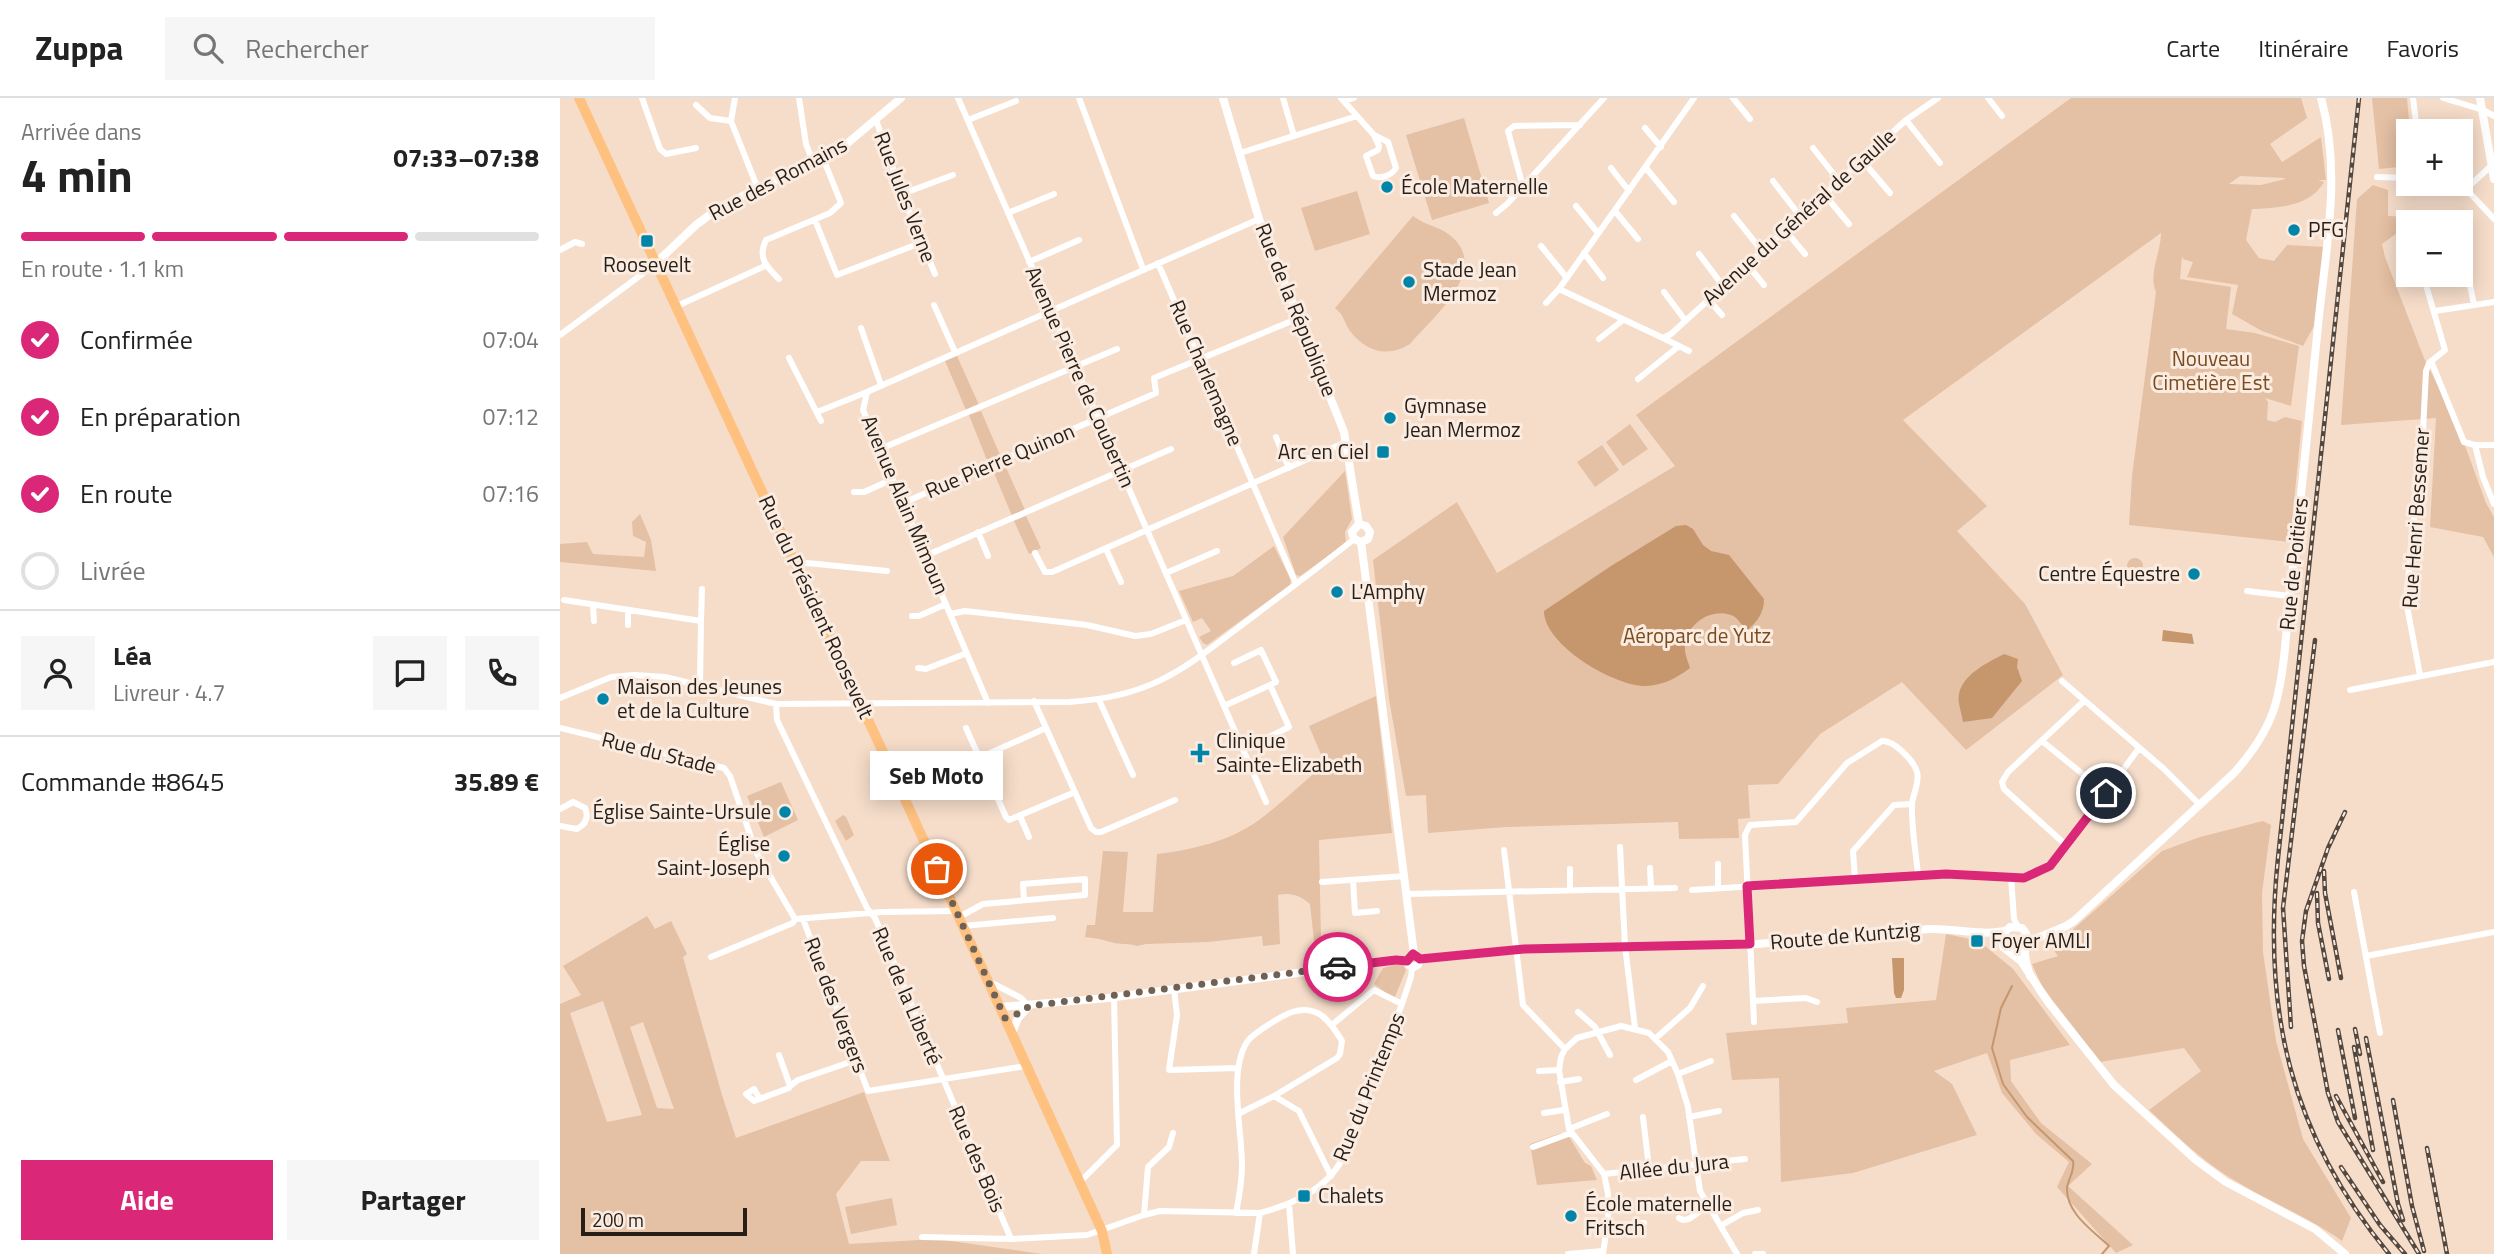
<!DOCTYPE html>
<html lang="fr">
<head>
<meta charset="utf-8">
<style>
	:root { --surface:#fff; --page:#f6f6f6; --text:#222; --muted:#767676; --line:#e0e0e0; --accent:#db2777 }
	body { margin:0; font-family:"Titillium Web",sans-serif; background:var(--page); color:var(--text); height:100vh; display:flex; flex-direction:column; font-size:26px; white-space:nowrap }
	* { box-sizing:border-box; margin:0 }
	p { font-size:23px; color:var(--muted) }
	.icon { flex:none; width:38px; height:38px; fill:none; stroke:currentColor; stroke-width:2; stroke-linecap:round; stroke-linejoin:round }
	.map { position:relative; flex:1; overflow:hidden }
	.drawer { display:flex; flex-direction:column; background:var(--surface); width:560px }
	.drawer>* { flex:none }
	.fabs { position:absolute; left:1836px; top:21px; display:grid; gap:14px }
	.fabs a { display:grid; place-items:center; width:77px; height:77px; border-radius:0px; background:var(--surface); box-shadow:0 4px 18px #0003; font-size:35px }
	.scale { position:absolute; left:21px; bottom:18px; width:166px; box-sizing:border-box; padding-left:7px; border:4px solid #271e17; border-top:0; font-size:19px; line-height:24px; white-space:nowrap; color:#271e17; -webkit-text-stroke:5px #fbece1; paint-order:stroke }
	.pin { position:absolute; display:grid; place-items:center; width:60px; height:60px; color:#fff; margin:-30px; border:4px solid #fff; border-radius:50%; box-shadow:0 2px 7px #0007 }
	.courier { position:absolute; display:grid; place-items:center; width:70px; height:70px; margin:-35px; border:5px solid #db2777; border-radius:50%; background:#fff; color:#222; box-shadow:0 2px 9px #0007 }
	.bubble { position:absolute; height:49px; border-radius:0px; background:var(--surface); box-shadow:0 4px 18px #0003; font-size:23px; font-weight:700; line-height:49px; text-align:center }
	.head em { font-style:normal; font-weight:700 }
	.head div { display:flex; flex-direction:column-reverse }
	.head { display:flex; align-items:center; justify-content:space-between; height:119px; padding:0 21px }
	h1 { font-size:46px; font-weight:700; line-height:52px }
	.bar { display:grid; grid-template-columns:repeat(4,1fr); gap:10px 7px; align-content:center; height:84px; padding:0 21px }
	.bar i { height:9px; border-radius:5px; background:var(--line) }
	.bar .on { background:var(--accent) }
	.bar p { grid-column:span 4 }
	.line { display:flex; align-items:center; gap:18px; padding:0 21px; border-top:2px solid var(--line) }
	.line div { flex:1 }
	.round { display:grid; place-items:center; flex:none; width:74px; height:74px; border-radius:0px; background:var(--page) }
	ol { padding:0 21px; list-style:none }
	li { display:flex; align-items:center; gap:21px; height:77px }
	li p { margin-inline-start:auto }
	li .icon { padding:7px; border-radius:50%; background:var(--accent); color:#fff; stroke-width:4 }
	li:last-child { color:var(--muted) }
	li i { width:38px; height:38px; border:4px solid var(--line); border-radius:50% }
	.primary-button { display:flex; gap:14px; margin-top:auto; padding:14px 21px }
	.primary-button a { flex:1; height:80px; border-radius:0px; background:var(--accent); color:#fff; font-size:28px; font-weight:700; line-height:80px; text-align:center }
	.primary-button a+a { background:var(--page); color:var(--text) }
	header { display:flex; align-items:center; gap:42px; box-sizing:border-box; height:98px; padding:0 35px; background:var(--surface); border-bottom:2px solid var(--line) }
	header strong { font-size:33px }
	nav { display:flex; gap:38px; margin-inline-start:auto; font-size:24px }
	.search { width:490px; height:63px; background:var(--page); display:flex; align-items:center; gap:18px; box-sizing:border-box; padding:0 24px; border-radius:0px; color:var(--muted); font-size:26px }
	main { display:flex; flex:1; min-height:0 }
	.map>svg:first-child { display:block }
	.green { fill:#e4c0a4; fill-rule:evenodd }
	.water { fill:#c6966d }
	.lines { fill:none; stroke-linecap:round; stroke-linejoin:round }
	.stream { stroke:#c6966d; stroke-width:2 }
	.minor { stroke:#fff; stroke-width:6 }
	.tertiary { stroke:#fff; stroke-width:8 }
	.primary { stroke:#fec180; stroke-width:10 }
	.rail-casing { stroke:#54473e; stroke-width:4.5 }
	.rail { stroke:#fbece1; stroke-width:2; stroke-dasharray:5; stroke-linecap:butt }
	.done { stroke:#6f6156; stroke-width:7; stroke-dasharray:0 12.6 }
	.route { stroke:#db2777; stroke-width:9 }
	.poi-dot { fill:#0084a7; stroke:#fbece1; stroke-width:2.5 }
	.labels { text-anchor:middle; stroke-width:6; stroke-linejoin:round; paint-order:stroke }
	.street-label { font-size:21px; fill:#271e17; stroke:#fbece1 }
	.poi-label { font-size:21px; fill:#271e17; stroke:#fbece1; text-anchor:start }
	.park-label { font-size:21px; fill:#7b4b1d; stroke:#fbece1 }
</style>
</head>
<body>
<header>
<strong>Zuppa</strong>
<div class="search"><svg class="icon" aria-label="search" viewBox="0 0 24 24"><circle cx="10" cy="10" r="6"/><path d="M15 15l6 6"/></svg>Rechercher</div>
<nav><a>Carte</a><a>Itinéraire</a><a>Favoris</a></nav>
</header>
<main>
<section class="drawer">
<div class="head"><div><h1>4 min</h1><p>Arrivée dans</p></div><em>07:33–07:38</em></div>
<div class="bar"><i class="on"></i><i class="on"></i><i class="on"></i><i></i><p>En route · 1.1 km</p></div>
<ol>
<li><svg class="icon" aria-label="check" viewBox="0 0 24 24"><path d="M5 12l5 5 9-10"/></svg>Confirmée<p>07:04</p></li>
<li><svg class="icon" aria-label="check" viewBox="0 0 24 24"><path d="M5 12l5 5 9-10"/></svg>En préparation<p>07:12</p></li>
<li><svg class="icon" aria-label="check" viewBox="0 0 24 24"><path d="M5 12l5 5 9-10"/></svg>En route<p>07:16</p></li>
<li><i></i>Livrée</li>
</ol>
<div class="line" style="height:126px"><a class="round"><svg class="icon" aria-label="person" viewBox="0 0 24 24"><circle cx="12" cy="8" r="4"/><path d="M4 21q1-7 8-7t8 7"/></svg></a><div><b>Léa</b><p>Livreur · 4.7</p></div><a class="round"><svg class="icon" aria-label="chat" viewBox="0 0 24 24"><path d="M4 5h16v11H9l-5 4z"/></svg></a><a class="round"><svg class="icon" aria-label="phone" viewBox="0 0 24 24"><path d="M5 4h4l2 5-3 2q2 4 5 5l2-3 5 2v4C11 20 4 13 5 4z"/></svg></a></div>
<div class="line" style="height:91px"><div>Commande #8645</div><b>35.89 €</b></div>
<div class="primary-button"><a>Aide</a><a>Partager</a></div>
</section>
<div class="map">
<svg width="1934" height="1156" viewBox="0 0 1934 1156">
	<rect width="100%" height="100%" fill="#f6ddca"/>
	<path class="green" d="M1511,0H1741L1747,20L1710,46L1722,64L1761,39L1766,82H1758L1764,84C1750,109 1717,110 1692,111L1686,142L1699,160L1714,163L1727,147L1766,149L1758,221L1743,248L1702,233L1672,216L1678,187L1627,179L1633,164L1623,161L1622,158L1620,181L1671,189L1666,231L1695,235L1739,248L1731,308L1705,300L1708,304L1707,322L1715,324L1725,319L1742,323L1730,444L1569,427L1572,378L1596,194C1588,176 1601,154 1601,135L1343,322L1427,408L1397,433L1465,506L1503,577L1406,652L1342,584L1260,636L1218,686L1188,687L1190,720L1178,721L1179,740L1119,741L1118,724L947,729L868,735L866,697L846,698L829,601L813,462L897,404L937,475L1115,368L1076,317ZM1680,78L1725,80V81L1701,87L1669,86Z
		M1812,0H1847L1850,33H1848V68L1819,71Z
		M904,20L929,105L872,122L846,37Z
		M1813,87L1828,92V118L1881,120L1886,124H1848V127L1822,146L1825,159L1864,260L1897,326L1926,405L1934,419V459L1923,439L1870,429L1876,320L1781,327L1797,101Z
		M797,93L810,136L755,153L741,110Z
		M853,118C866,128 879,128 891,138C931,172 873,219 850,246C828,260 806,254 790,233C783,223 785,218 775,210Z
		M397,258L419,307L406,312L385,263Z
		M421,313L441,359L428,365L409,317Z
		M1070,326L1088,351L1063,368L1046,344Z
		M1042,347L1059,372L1035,389L1017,364Z
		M444,365L465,412L452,418L432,370Z
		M785,373L792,421L785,434L786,445L740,478L736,477L723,439Z
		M80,416L91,442L96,473L0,464V446L27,444L33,456L84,459L86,444L73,438L72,424Z
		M466,418L481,450L469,456L454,423Z
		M714,448L731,482L730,487L647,547L643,545L639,539L651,533L642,520L633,524L619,493L673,478Z
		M1567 468a8 8 0 1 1 16 0a8 8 0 1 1-16 0Z
		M816,598L832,735L759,742L761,843H754L750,806C740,797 731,794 718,797L720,846L703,848L702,838L648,844L586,846L577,848C568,845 562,847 554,845C544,842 536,840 525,839L527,827H535L543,753L568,754L563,814H593L597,756C631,752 671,743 699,722C722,705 743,684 765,666L749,628Z
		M221,684L238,722L204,739L187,698Z
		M283,717L286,719L294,737L286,743L275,723Z
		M1703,723L1711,727L1702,795L1703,854L1716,943L1743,1041L1791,1120L1782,1143C1747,1118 1705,1102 1669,1079C1639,1060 1615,1036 1589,1012L1641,973L1624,950L1540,964L1482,888L1472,866L1498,858L1492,850L1602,753L1640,739Z
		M87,818L95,831L111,823L127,856L123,859L162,997L176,1040L304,994L330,1063H301L276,1096L289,1146L377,1141L482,1156H0V906L21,897L3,868ZM43,903L82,1017L47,1024L10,915ZM83,924L114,1011H113L97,1010L70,929Z
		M1386,836L1419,843L1453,871L1510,947L1450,962L1451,983L1481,1025L1532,1066L1508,1088L1573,1147L1556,1155L1497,1089L1509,1064L1476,1036L1442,995L1427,955L1374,973L1392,986L1417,1037L1293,1075L1221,1084L1219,980L1172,982L1166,935L1288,925L1286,910L1376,902Z
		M834,867H843L846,872L834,901L814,886L823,870Z
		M1001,1035L1008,1037L1025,1065L1031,1068L1037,1082L977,1087L970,1046Z
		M332,1100L337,1127L291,1136L285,1109Z"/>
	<path class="water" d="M1126,427L1133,431L1143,447L1151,453L1169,457L1204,501C1204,515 1198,522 1188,532C1181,528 1179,520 1171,517C1150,510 1127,526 1125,548C1124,555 1128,563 1130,570C1115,581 1104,587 1085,588C1054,588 984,547 984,513L1051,468L1116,428Z
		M1603,532L1632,536L1634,546L1602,543Z
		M1444,556L1458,561L1457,569L1462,583L1432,620L1403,624C1402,615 1397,604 1399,596C1403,576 1427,565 1444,556Z
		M1332,860H1344V892L1341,900H1336L1334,895Z"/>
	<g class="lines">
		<path class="stream" d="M1452,888L1441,910L1432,950L1443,986L1467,1019L1513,1063C1515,1073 1508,1081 1507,1090C1506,1115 1532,1132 1549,1148L1542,1156"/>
		<path class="minor" d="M82,0L100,51L106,56L136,50
			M175,0L171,23L198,91
			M239,0L246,46L253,64
			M398,0L706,704
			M519,0L583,171
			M723,0L734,38
			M781,0L814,37L819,48L818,52L806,58L813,78C821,81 831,78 836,70L828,44L814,37
			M1173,0L1190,21
			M1428,0L1442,18
			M1853,0L1857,33
			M1883,0L1923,12L1934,18
			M784,3L794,0
			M136,7L150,20L171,23
			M316,22L342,96L375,176
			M408,22L456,3
			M1346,22L1380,65
			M1085,30L1101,49
			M1253,50L1279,83
			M680,55L797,18
			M1302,62L1330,95
			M1051,70L1069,93
			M1086,70L1114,104
			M1817,79L1848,80
			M1213,83L1240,118
			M1891,86L1906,91L1934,121
			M963,89L948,33L954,28L1020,27
			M1906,91L1932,67
			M342,96L393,77
			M1264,96L1289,126
			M1016,108L1038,135
			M1055,113L1078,141
			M448,115L494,96
			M936,115L947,106L1044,0
			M1174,118L1202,153
			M255,122L277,177L363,144
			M1225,132L1245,156
			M981,148L1007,180
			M0,152L15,144L22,146
			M1024,155L1043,180
			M1139,156L1163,188
			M469,164L519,142
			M598,165L736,486
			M1187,166L1204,187
			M1888,177L1892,183L1909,182L1914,207
			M219,181C207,169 197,160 206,142L270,115L281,105L263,60
			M999,191L1134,0
			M1104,194L1125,222
			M1148,201L1162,217
			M986,205L999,191L1103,240L1111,236L1346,22L1378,0
			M374,207L395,254
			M117,208L205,168
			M1875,213L1934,204
			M301,230L321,287
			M0,237L97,165
			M1103,240L1129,253
			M1039,241L1063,222
			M229,260L261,323
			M1871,263L1904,344L1915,347L1923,379L1934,406
			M1078,281L1119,248
			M257,314L307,294
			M716,339L729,370
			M1915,347H1934
			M320,351L557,251
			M294,394H304L333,381
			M343,405L596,295L594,280L739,220
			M418,434L428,458
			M546,451L561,484
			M475,455L485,474H492L786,344
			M365,458L611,351
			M236,466L247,465L327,473
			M606,475L657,453
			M1687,493L1729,498
			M4,502L141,523L140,587
			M33,507L34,523
			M68,512V527
			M390,516L405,513L527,527L575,538L591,536L626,522
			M352,518H359L386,506
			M141,523L142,491
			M674,565L701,552L716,584L710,587
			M358,570L366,571L407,555
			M1860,577L1846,503L1863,333L1866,273L1869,265L1885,252L1863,177
			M1502,583L1604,671L1640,707
			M1790,592L1934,564
			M0,600L51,579L74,577L105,579L216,606L509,604C597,599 628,567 695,517C728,492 762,467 794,441
			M539,602L573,677
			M474,603L531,730L536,734H541L615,702
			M428,605L303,312L307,294L699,121
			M216,606L217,622L307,810L315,820L451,1141
			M664,608L710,587L729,629L683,652
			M0,630L164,670L170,678L196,754L235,821L322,814L396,813
			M406,630L446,719L449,722L515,694
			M1482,643L1546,695
			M419,660L486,630
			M0,711L13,704L25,710C29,719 26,726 17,731L0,728
			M460,718L469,739
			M1507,748L1444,691L1442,684L1448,674L1524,603
			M1060,749L1065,848L1075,930
			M944,752L963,907L1005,951
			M1158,766V789
			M1090,770L1091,790
			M1010,771V792
			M1451,779L1454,821L1458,829
			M1295,781L1293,753L1334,707L1352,706
			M793,782L795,815L817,813
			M762,784L845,778
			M1132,792L1386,776L1464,780L1483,773L1503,754L1579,650
			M1794,794L1820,935
			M847,796L1115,790
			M399,819L423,806L525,797V781L463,786L464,802
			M243,821L308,993L466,968
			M403,828L493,820
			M1806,858L1934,834
			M151,859L233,825L235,821
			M430,884L461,900L468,907
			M614,891L617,917L609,972L678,970
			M1193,903L1246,900L1257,904
			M1018,914L1035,929L1050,957
			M1194,924L1185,737L1190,727L1236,724L1287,665L1322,643C1334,642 1354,663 1357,674C1360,684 1353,696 1352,706C1351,729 1356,754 1358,777
			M773,926L814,892L842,906
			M1096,940L1130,910L1143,888
			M219,957L230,988L238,982L296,962
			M979,973L999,972
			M1118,976L1151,963
			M1076,982L1112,963
			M1000,984L1019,981
			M714,998L739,1013L771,1078
			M200,1001L194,991L186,996L194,1003L229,990L230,988
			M984,1015L1004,1012
			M1083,1019L1089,1070
			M1129,1019L1159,1013
			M1009,1031L1047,1016
			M973,1049L1011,1035
			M1044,1076L1185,1061
			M520,1084L557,1047L554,898
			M729,1106L733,1156
			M676,1115C679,1100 682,1083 682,1067C682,1032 668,974 687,944C692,936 721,918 732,914C758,906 770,923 782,943L780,956L777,960L714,998L680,1015
			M584,1117L588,1069L609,1049L613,1035
			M1119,1120L1123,1122L1129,1121L1149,1107
			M1162,1127L1183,1115L1198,1112
			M1047,1128L1084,1125
			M362,1139L451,1141L527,1137L584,1117L600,1113L700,1115C733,1106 766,1092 783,1060L842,906L851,879L852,869
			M694,1156L700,1115
			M1008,1156L1043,1153
			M1043,1156L1048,1121V1096L1044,1076L1009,1031L999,972L1001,959L1005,951L1017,940L1061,928L1089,935L1108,954L1118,976L1128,1009L1140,1093L1177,1156
			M1195,1156H1203"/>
		<path class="tertiary" d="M663,0L699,121L784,334L799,426
			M1920,0L1934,81
			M97,164L136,127L160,109L283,49L341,0
			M799,426L806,428L810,434L808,441L801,444
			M799,426L792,434L794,441L801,444
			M801,444L854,856
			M1468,844L1506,828L1514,823L1674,675C1692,655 1707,634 1715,608C1727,565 1726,519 1732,476C1742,396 1749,317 1757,238C1764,158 1783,78 1761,0
			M860,861L964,851L1197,846L1369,831C1394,830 1420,838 1444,833
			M847,863L849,867L854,869L858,867L860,861
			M1470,878C1468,870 1464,860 1465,853C1466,842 1470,839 1462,830L1450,829L1442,837L1443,849L1461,863L1488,904L1554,987L1636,1062L1666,1084L1755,1131L1785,1156
			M440,909L548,900L836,862L847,863
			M452,935L458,920L469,908"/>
		<path class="primary" d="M19,0L348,708L542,1133L547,1156"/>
		<g class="rail-casing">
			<path id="rail" d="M1799,0L1718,760C1702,912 1730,1036 1829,1156
				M1785,714L1768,750L1746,813L1742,843L1744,868L1768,995L1778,1024L1859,1156
				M1764,773L1765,795L1781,880
				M1757,795L1758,825L1769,881
				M1731,929L1723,810L1755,542
				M1795,931L1800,956
				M1778,932L1795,1020
				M1806,940L1838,1106L1843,1122
				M1794,949L1813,1052
				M1776,998L1823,1084
				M1833,1002L1852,1108L1864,1153
				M1867,1050L1887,1156
				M1781,1069L1820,1127L1845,1156"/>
		</g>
		<use href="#rail" class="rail"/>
	</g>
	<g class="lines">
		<path class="done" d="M377,771L445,920L463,914L469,908L778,869"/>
		<path class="route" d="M778,869L836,862L847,863L853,856L860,861L964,851L1190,846L1187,788L1386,776L1464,780L1490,768L1546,695"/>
	</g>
	<g class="poi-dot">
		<circle cx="827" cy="89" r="7"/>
		<circle cx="1734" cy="132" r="7"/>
		<rect x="80" y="136" width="14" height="14" rx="3.5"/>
		<circle cx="849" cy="184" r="7"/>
		<circle cx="830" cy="320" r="7"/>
		<rect x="816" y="347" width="14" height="14" rx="3.5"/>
		<circle cx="1634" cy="476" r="7"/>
		<circle cx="777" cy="494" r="7"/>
		<circle cx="43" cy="601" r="7"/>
		<path d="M636.5 644.5h7v7h7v7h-7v7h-7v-7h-7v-7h7z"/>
		<circle cx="225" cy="714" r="7"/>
		<circle cx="224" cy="758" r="7"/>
		<rect x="1410" y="836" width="14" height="14" rx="3.5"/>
		<rect x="737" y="1091" width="14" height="14" rx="3.5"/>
		<circle cx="1011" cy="1118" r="7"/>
	</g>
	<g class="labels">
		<g class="street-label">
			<text transform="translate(218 81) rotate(-28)" y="7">Rue des Romains</text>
			<text transform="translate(345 99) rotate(69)" y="7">Rue Jules Verne</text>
			<text transform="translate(1239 119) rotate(-42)" y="7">Avenue du Général de Gaulle</text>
			<text transform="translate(736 212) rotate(68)" y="7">Rue de la République</text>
			<text transform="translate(646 275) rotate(67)" y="7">Rue Charlemagne</text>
			<text transform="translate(520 279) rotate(66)" y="7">Avenue Pierre de Coubertin</text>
			<text transform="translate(440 363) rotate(-23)" y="7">Rue Pierre Quinon</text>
			<text transform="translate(345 407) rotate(67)" y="7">Avenue Alain Mimoun</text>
			<text transform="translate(1856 420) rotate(-86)" y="7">Rue Henri Bessemer</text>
			<text transform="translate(1734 466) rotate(-84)" y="7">Rue de Poitiers</text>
			<text transform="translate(256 509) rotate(65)" y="7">Rue du Président Roosevelt</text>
			<text transform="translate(99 655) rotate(14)" y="7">Rue du Stade</text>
			<text transform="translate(1285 838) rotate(-5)" y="7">Route de Kuntzig</text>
			<text transform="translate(347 898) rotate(67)" y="7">Rue de la Liberté</text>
			<text transform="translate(276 907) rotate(69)" y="7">Rue des Vergers</text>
			<text transform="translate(809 989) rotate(-68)" y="7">Rue du Printemps</text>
			<text transform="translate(417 1061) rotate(67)" y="7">Rue des Bois</text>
			<text transform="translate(1114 1069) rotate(-6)" y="7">Allée du Jura</text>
		</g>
		<g class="poi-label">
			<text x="841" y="96">École Maternelle</text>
			<text x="1748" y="139">PFG</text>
			<text x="87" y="174" text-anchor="middle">Roosevelt</text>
			<text x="863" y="179">Stade Jean<tspan x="863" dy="24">Mermoz</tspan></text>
			<text x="844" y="315">Gymnase<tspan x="844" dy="24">Jean Mermoz</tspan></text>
			<text x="809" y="361" text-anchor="end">Arc en Ciel</text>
			<text x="1620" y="483" text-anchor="end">Centre Équestre</text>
			<text x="791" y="501">L'Amphy</text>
			<text x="57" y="596">Maison des Jeunes<tspan x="57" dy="24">et de la Culture</tspan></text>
			<text x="656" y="650">Clinique<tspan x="656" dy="24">Sainte-Elizabeth</tspan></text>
			<text x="211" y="721" text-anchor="end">Église Sainte-Ursule</text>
			<text x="210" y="753" text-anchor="end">Église<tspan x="210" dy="24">Saint-Joseph</tspan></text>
			<text x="1431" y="850">Foyer AMLI</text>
			<text x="758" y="1105">Chalets</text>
			<text x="1025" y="1113">École maternelle<tspan x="1025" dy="24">Fritsch</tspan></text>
		</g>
		<g class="park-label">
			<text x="1651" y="268">Nouveau<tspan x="1651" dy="24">Cimetière Est</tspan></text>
			<text x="1137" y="545">Aéroparc de Yutz</text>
		</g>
	</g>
</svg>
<div class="fabs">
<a>+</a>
<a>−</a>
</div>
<div class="scale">200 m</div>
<div class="pin" style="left:377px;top:771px;background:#ea580c"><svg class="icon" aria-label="bag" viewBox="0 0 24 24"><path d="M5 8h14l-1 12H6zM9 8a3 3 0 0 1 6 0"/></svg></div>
<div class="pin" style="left:1546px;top:695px;background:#1f2937"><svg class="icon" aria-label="home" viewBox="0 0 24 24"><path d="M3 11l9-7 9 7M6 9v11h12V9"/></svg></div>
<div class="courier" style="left:778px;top:869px"><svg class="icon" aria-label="car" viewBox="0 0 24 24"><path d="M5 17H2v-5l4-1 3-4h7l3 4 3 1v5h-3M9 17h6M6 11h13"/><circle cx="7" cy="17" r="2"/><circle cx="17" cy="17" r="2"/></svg></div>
<div class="bubble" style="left:310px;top:653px;width:133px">Seb Moto</div>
</div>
</main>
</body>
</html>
